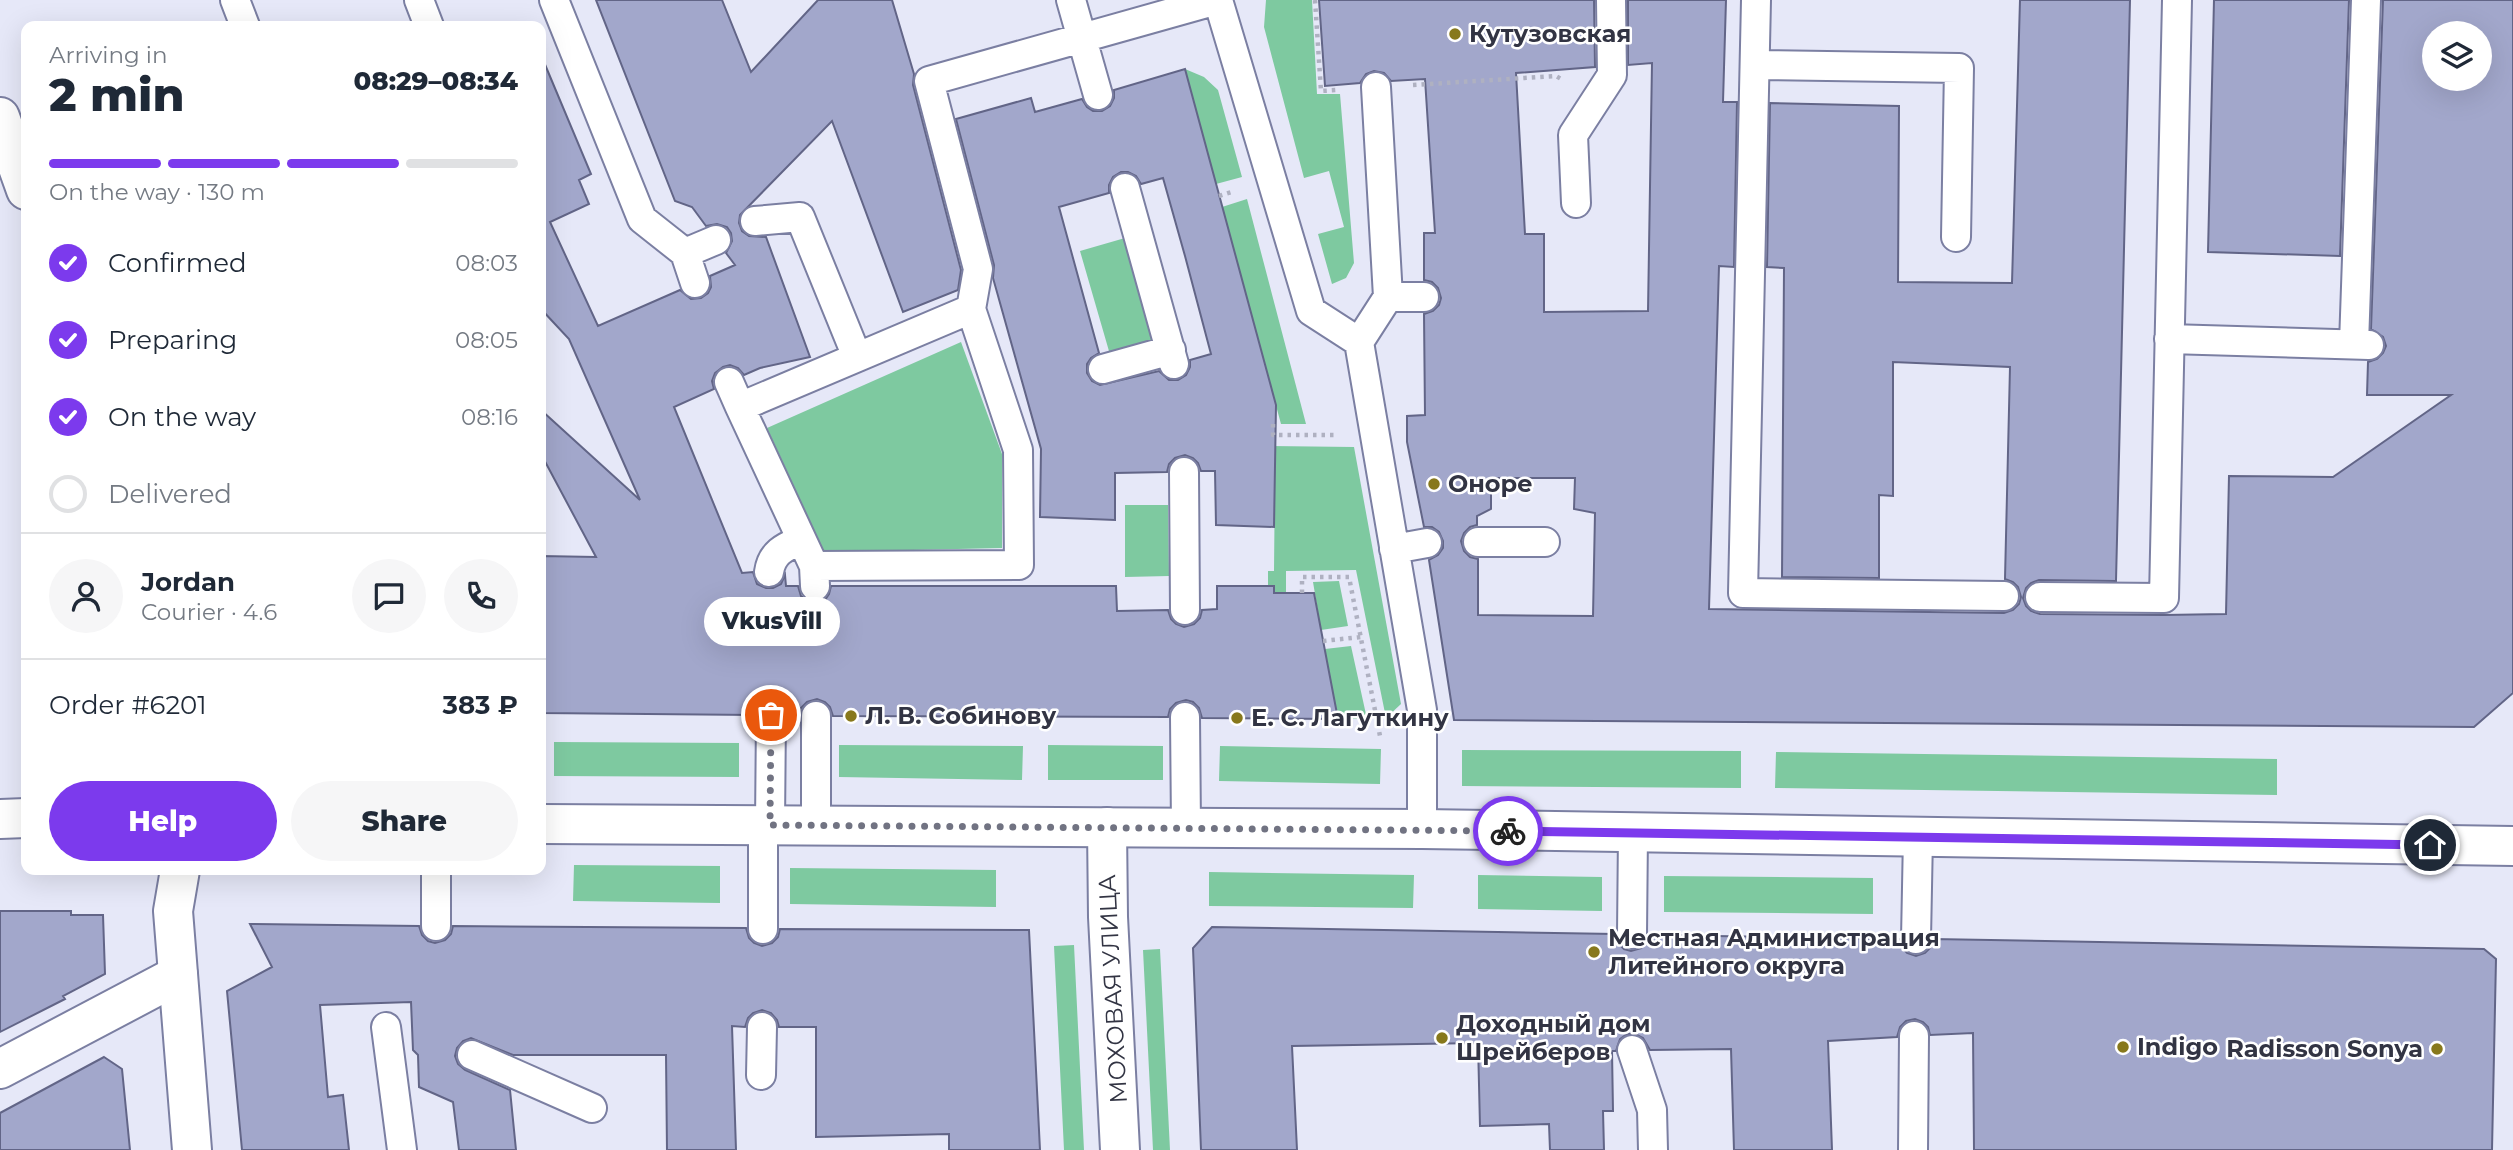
<!DOCTYPE html>
<html lang="en">
<head>
<meta charset="utf-8">
<style>
	:root { --surface:#fff; --page:#f6f6f7; --text:#1f2937; --muted:#747a83; --line:#e0e1e3; --accent:#7c3aed }
	body { margin:0; font-family:Montserrat,sans-serif; background:var(--page); color:var(--text); height:100vh; display:flex; flex-direction:column; font-size:26px; white-space:nowrap }
	* { box-sizing:border-box; margin:0 }
	p { font-size:23px; color:var(--muted) }
	.icon { flex:none; width:38px; height:38px; fill:none; stroke:currentColor; stroke-width:2; stroke-linecap:round; stroke-linejoin:round }
	.map { position:relative; flex:1; overflow:hidden }
	.details { position:absolute; left:21px; top:21px; width:525px; height:854px; display:flex; flex-direction:column; background:var(--surface); border-radius:14px; box-shadow:0 7px 28px #0002 }
	.details>* { flex:none }
	.fabs { position:absolute; left:2422px; top:21px; display:grid; gap:14px }
	.fabs a { display:grid; place-items:center; width:70px; height:70px; border-radius:50%; background:var(--surface); box-shadow:0 7px 28px #0002; font-size:35px }
	.pin { position:absolute; display:grid; place-items:center; width:60px; height:60px; color:#fff; margin:-30px; border:4px solid #fff; border-radius:50%; box-shadow:0 2px 7px #0007 }
	.courier { position:absolute; display:grid; place-items:center; width:70px; height:70px; margin:-35px; border:5px solid #7c3aed; border-radius:50%; background:#fff; color:#222; box-shadow:0 2px 9px #0007 }
	.bubble { position:absolute; height:49px; border-radius:24px; background:var(--surface); box-shadow:0 7px 28px #0002; font-size:23px; font-weight:800; line-height:49px; text-align:center }
	.head em { font-style:normal; font-weight:800 }
	.head div { display:flex; flex-direction:column-reverse }
	.head { display:flex; align-items:center; justify-content:space-between; height:119px; padding:0 28px }
	h1 { font-size:46px; font-weight:800; line-height:52px }
	.bar { display:grid; grid-template-columns:repeat(4,1fr); gap:10px 7px; align-content:center; height:84px; padding:0 28px }
	.bar i { height:9px; border-radius:5px; background:var(--line) }
	.bar .current { background:var(--accent) }
	.bar p { grid-column:span 4 }
	.line { display:flex; align-items:center; gap:18px; padding:0 28px; border-top:2px solid var(--line) }
	.line div { flex:1 }
	.round { display:grid; place-items:center; flex:none; width:74px; height:74px; border-radius:37px; background:var(--page) }
	ol { padding:0 28px; list-style:none }
	li { display:flex; align-items:center; gap:21px; height:77px }
	li p { margin-inline-start:auto }
	li .icon { padding:7px; border-radius:50%; background:var(--accent); color:#fff; stroke-width:4 }
	li:last-child { color:var(--muted) }
	li i { width:38px; height:38px; border:4px solid var(--line); border-radius:50% }
	.cta { display:flex; gap:14px; margin-top:auto; padding:14px 28px }
	.cta a { flex:1; height:80px; border-radius:42px; background:var(--accent); color:#fff; font-size:28px; font-weight:800; line-height:80px; text-align:center }
	.cta a+a { background:var(--page); color:var(--text) }
	.map>svg:first-child { display:block }
	.green { fill:#7ec9a0 }
	.building { fill:#a2a7cb; stroke:#626587; stroke-width:2; fill-rule:evenodd }
	.lines { fill:none; stroke-linecap:round; stroke-linejoin:round }
	.lane-casing { stroke:#7b7fa2; stroke-width:32 }
	.street-casing { stroke:#7b7fa2; stroke-width:42 }
	.secondary-casing { stroke:#7b7fa2; stroke-width:42 }
	.path { stroke:#afb1c1; stroke-width:4.5; stroke-dasharray:3.5 5; stroke-linecap:butt }
	.lane { stroke:#fff; stroke-width:28 }
	.street { stroke:#fff; stroke-width:38 }
	.secondary { stroke:#fff; stroke-width:38 }
	.done { stroke:#717382; stroke-width:7; stroke-dasharray:0 12.6 }
	.route { stroke:#7c3aed; stroke-width:9 }
	.poi-dot { fill:#87781c; stroke:#fff; stroke-width:2.5 }
	.labels { text-anchor:middle; stroke-width:5; stroke-linejoin:round; paint-order:stroke }
	.poi-label { font-size:24px; font-weight:bold; fill:#323443; stroke:#fff; text-anchor:start }
	.street-label { font-size:24px; fill:#323443; stroke:#fff }
</style>
</head>
<body>
<div class="map">
<svg width="2513" height="1150" viewBox="0 0 2513 1150">
	<rect width="100%" height="100%" fill="#e6e8f8"/>
	<path class="green" d="M1266,0H1312L1317,94H1340L1354,263L1346,278L1332,284L1318,234L1344,227L1329,171L1304,178L1264,27Z
		M1185,69L1204,77L1218,90L1242,177L1216,184Z
		M1247,199L1306,424H1281L1222,207Z
		M1125,238L1155,345L1111,358L1080,251Z
		M961,342L1002,454V548L824,552L767,428Z
		M1265,446L1354,447L1401,704L1386,718L1356,570L1286,571V593H1268V571H1274L1275,470Z
		M1125,505H1168L1169,576L1125,577Z
		M1339,581L1348,626L1321,630L1313,582Z
		M1351,646L1367,719H1338L1325,649Z
		M554,742L739,743V777L554,776Z
		M839,745L1023,746L1022,780L839,777Z
		M1048,745L1163,746V780H1048Z
		M1220,746L1381,749L1380,784L1219,781Z
		M1462,750L1741,751V788L1462,786Z
		M1776,752L2277,759V795L1775,788Z
		M574,865L720,866V903L573,901Z
		M790,868L996,870V907L790,904Z
		M1209,872L1414,875L1413,908L1209,906Z
		M1478,875L1602,877V911L1478,909Z
		M1664,876L1873,878V914L1664,912Z
		M1074,945L1084,1150H1064L1054,946Z
		M1160,949L1170,1150H1153L1143,950Z"/>
	<path class="building" d="M596,0H722L751,72L818,0H892L914,74L913,85L961,270L958,290L903,312L832,121L740,215L739,223L742,231L749,236L766,237L810,357L760,368L744,375L738,368L730,365L723,367L715,373L712,381L714,389L674,407L742,573L753,572L757,584L766,588H773L781,584L785,575L786,586H798L801,596L807,600L815,603L825,600L829,594L831,586H1116L1117,611L1168,610L1171,619L1176,624L1184,627L1194,624L1200,618L1202,610L1217,609V586H1274V593H1314L1338,719L1202,718L1199,708L1193,702L1186,700L1176,703L1170,709L1168,717L833,716L830,707L825,702L817,699L807,702L801,708L799,715H788L786,707L780,701L770,698L763,700L757,706L754,715L541,713V556L596,557L541,454V410L640,500L569,339L541,309V55L591,174L579,180L589,204L550,222L598,326L680,290L691,299L701,298L708,293L711,287L710,276L735,265L726,253L732,241L731,233L727,227L717,224L706,226L692,207L675,201Z
		M1319,0H1594L1595,67L1516,73L1525,234H1544V312L1648,311L1652,63L1628,65V0H1726L1723,102H1737L1734,267L1719,266L1709,609L2004,613L2013,610L2019,604L2021,597L2018,587L2013,582L2005,579L2010,367L1893,362V496L1879,495V578L1782,577L1784,268L1767,267L1770,103L1899,106L1898,282L2012,283L2020,0H2130L2116,581L2039,580L2031,583L2026,588L2023,598L2026,606L2031,611L2040,614L2164,615L2226,614L2229,476L2333,477L2451,395H2367L2368,362L2377,359L2383,353L2386,346L2383,337L2371,329L2383,0H2513V693L2474,727L1454,720L1429,560L1438,555L1443,548V541L1439,532L1432,527H1424L1407,442V416L1425,415L1424,314L1433,311L1439,305L1441,298L1438,288L1432,282L1424,280V233H1435L1425,79L1391,81L1384,73L1374,71L1366,74L1360,83L1325,86ZM2434,33H2480V79H2434ZM1491,478H1575L1574,509L1595,513L1593,616L1478,615V559L1470,557L1464,551L1461,541L1464,533L1470,527L1477,525V516L1491,509Z
		M2214,0H2349L2340,256L2208,252Z
		M1185,69L1276,405L1274,527L1216,525L1215,471H1201L1198,463L1193,458L1185,455L1175,458L1169,464L1167,472L1115,473V520L1040,517L1041,449L993,278L994,265L956,119L1031,98L1035,112L1082,99L1087,107L1093,111H1102L1110,106L1114,98V90ZM1121,172H1128L1136,176L1141,184L1163,178L1185,256L1211,354L1190,360V367L1186,375L1178,380H1169L1159,371L1100,385L1092,381L1087,373V364L1091,358L1099,353L1059,207L1109,193V185L1113,177Z
		M0,911H71V915H103L105,974L63,996L65,999L0,1032Z
		M250,924L419,926L422,935L428,941L435,943L445,940L451,934L453,926L746,928L749,938L754,943L762,946L772,943L778,937L780,929L1029,930L1040,1150H949V1134L816,1137V1027H779L777,1020L771,1013L762,1010L753,1013L748,1018L745,1027L732,1026L736,1150H667L666,1055H513L471,1038L463,1041L457,1048L455,1056L458,1064L465,1070L510,1090L516,1150H459L453,1102L419,1087L418,1055L413,1050L411,1002L320,1005L328,1097L343,1095L349,1150H242L227,991L272,967Z
		M1212,927L1615,934L1618,943L1624,949L1631,951L1641,948L1647,942L1649,935L1899,939L1901,946L1907,953L1916,956L1925,953L1930,948L1933,939L2484,949L2496,959L2492,1150H1974L1973,1033L1930,1035L1928,1027L1923,1022L1915,1019L1906,1021L1900,1027L1897,1037L1828,1041L1832,1150H1734L1731,1049L1650,1050L1643,1038L1635,1034H1627L1620,1039L1616,1051H1612L1613,1111H1603L1604,1150H1550L1549,1124L1480,1126L1478,1043L1292,1046L1297,1150H1201L1193,948Z
		M104,1057L122,1069L130,1150H0V1113Z"/>
	<g class="lines">
		<g class="lane-casing">
			<path id="lane" d="M235,0L245,26
				M419,0L429,26
				M554,0L642,219L685,253L695,283
				M1071,0L1098,95
				M1218,0L1311,311L1359,342L1422,710V829
				M1756,0L1743,593L2004,596
				M1755,65L1959,68L1956,237
				M1125,188L1174,364
				M1576,203L1573,135L1612,75L1611,0
				M755,221L800,217L857,357
				M685,253L716,240
				M1388,297H1424
				M2169,339L2369,345
				M1359,342L1388,297L1376,87
				M2354,344L2366,0
				M1103,369L1171,350
				M729,382L740,407
				M1184,472L1185,610
				M1478,542H1545
				M1394,549L1427,543
				M814,566L1019,565L1018,450L971,309
				M769,572C772,552 785,547 801,540
				M815,586L814,566L740,407L971,309L978,269L929,81L1217,0
				M2040,597L2164,598L2177,0
				M1185,717L1186,828
				M770,825L771,715
				M816,825V716
				M436,926V870
				M763,929V825
				M1632,934L1633,832
				M1916,939L1918,836
				M386,1027L402,1150
				M1632,1050L1652,1110L1653,1150
				M472,1055L592,1108
				M761,1075L762,1027
				M1913,1150L1914,1036"/>
		</g>
		<g class="street-casing">
			<path id="street" d="M1107,827L1108,917L1120,1150
				M0,1069L178,975"/>
		</g>
		<g class="secondary-casing">
			<path id="secondary" d="M0,117L26,190
				M0,819L26,818
				M541,824L1422,829L2513,846
				M180,870L173,911L192,1150"/>
		</g>
		<path class="path" d="M1315,0L1321,91L1337,90
			M1413,85L1556,76L1563,80
			M1219,196L1235,191
			M1273,424V435H1335
			M1302,593V577H1349L1380,736
			M1323,641L1361,637"/>
		<use href="#lane" class="lane"/>
		<use href="#street" class="street"/>
		<use href="#secondary" class="secondary"/>
	</g>
	<g class="lines">
		<path class="done" d="M771,715L770,825L1508,831"/>
		<path class="route" d="M1508,831L2430,845"/>
	</g>
	<g class="poi-dot">
		<circle cx="1455" cy="34" r="7"/>
		<circle cx="1434" cy="484" r="7"/>
		<circle cx="851" cy="716" r="7"/>
		<circle cx="1237" cy="718" r="7"/>
		<circle cx="1594" cy="952" r="7"/>
		<circle cx="1442" cy="1038" r="7"/>
		<circle cx="2123" cy="1047" r="7"/>
		<circle cx="2437" cy="1049" r="7"/>
	</g>
	<g class="labels">
		<g class="poi-label">
			<text x="1469" y="42">Кутузовская</text>
			<text x="1448" y="492">Оноре</text>
			<text x="865" y="724">Л. В. Собинову</text>
			<text x="1251" y="726">Е. С. Лагуткину</text>
			<text x="1608" y="946">Местная Администрация<tspan x="1608" dy="28">Литейного округа</tspan></text>
			<text x="1456" y="1032">Доходный дом<tspan x="1456" dy="28">Шрейберов</tspan></text>
			<text x="2137" y="1055">Indigo</text>
			<text x="2423" y="1057" text-anchor="end">Radisson Sonya</text>
		</g>
		<g class="street-label">
			<text transform="translate(1113 989) rotate(-93)" y="8">МОХОВАЯ УЛИЦА</text>
		</g>
	</g>
</svg>
<div class="fabs">
<a><svg class="icon" aria-label="layers" viewBox="0 0 24 24"><path d="M12 4l9 5-9 5-9-5zM3 14l9 5 9-5"/></svg></a>
</div>
<div class="pin" style="left:771px;top:715px;background:#ea580c"><svg class="icon" aria-label="bag" viewBox="0 0 24 24"><path d="M5 8h14l-1 12H6zM9 8a3 3 0 0 1 6 0"/></svg></div>
<div class="pin" style="left:2430px;top:845px;background:#1f2937"><svg class="icon" aria-label="home" viewBox="0 0 24 24"><path d="M3 11l9-7 9 7M6 9v11h12V9"/></svg></div>
<div class="courier" style="left:1508px;top:831px"><svg class="icon" aria-label="bike" viewBox="0 0 24 24"><circle cx="6" cy="16" r="4"/><circle cx="18" cy="16" r="4"/><path d="M6 16l4-8h5l3 8M10 8l3 8H6M13 5h3"/></svg></div>
<div class="bubble" style="left:704px;top:597px;width:136px">VkusVill</div>
<section class="details">
<div class="head"><div><h1>2 min</h1><p>Arriving in</p></div><em>08:29–08:34</em></div>
<div class="bar"><i class="current"></i><i class="current"></i><i class="current"></i><i></i><p>On the way · 130 m</p></div>
<ol>
<li><svg class="icon" aria-label="check" viewBox="0 0 24 24"><path d="M5 12l5 5 9-10"/></svg>Confirmed<p>08:03</p></li>
<li><svg class="icon" aria-label="check" viewBox="0 0 24 24"><path d="M5 12l5 5 9-10"/></svg>Preparing<p>08:05</p></li>
<li><svg class="icon" aria-label="check" viewBox="0 0 24 24"><path d="M5 12l5 5 9-10"/></svg>On the way<p>08:16</p></li>
<li><i></i>Delivered</li>
</ol>
<div class="line" style="height:126px"><a class="round"><svg class="icon" aria-label="person" viewBox="0 0 24 24"><circle cx="12" cy="8" r="4"/><path d="M4 21q1-7 8-7t8 7"/></svg></a><div><b>Jordan</b><p>Courier · 4.6</p></div><a class="round"><svg class="icon" aria-label="chat" viewBox="0 0 24 24"><path d="M4 5h16v11H9l-5 4z"/></svg></a><a class="round"><svg class="icon" aria-label="phone" viewBox="0 0 24 24"><path d="M5 4h4l2 5-3 2q2 4 5 5l2-3 5 2v4C11 20 4 13 5 4z"/></svg></a></div>
<div class="line" style="height:91px"><div>Order #6201</div><b>383 ₽</b></div>
<div class="cta"><a>Help</a><a>Share</a></div>
</section>
</div>
</body>
</html>
